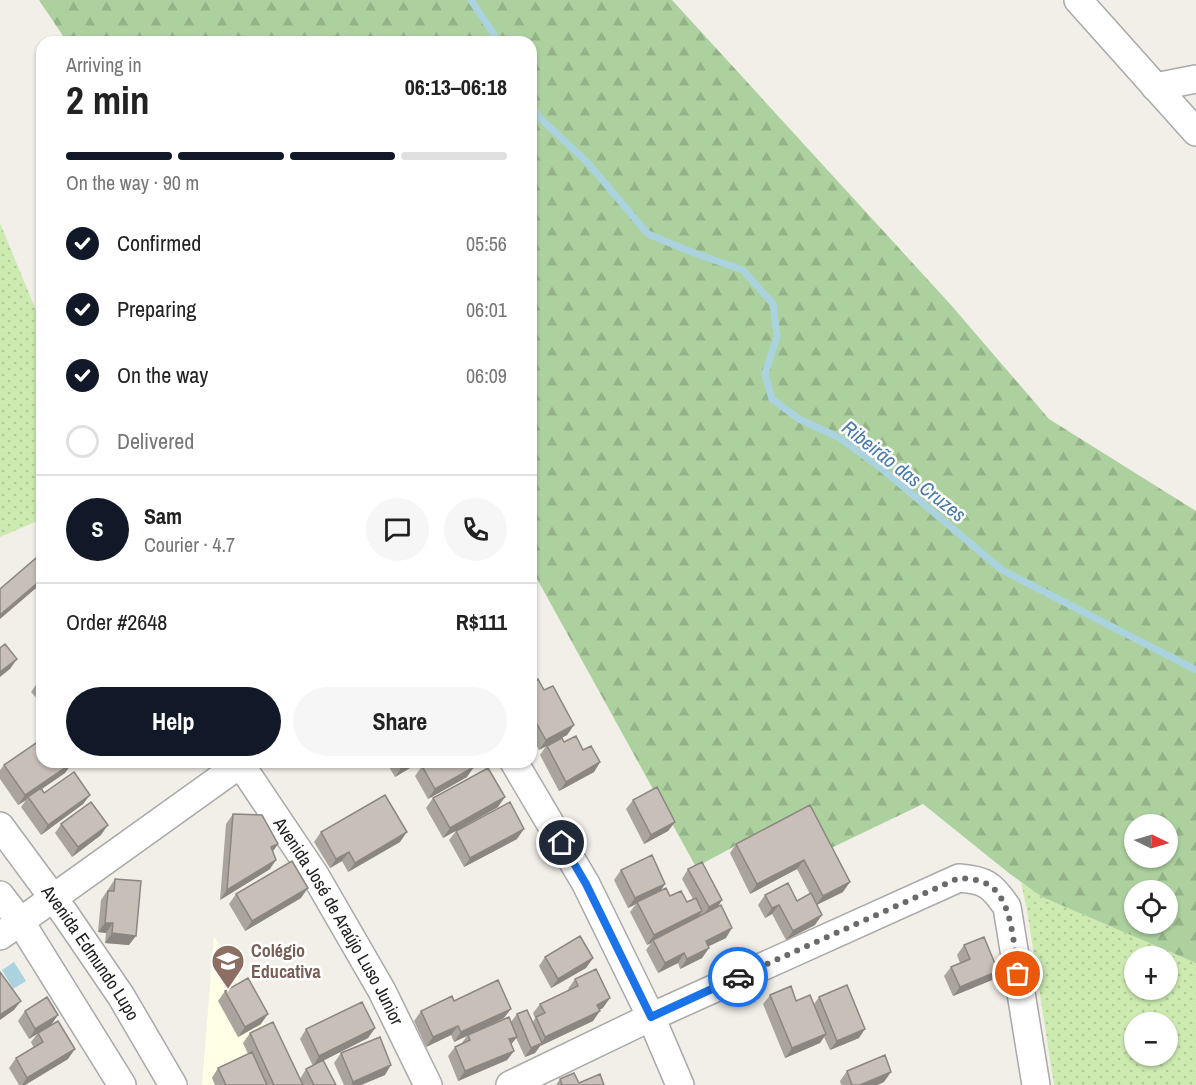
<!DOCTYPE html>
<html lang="en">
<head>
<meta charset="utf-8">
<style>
	:root { --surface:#fff; --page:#f6f6f6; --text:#222; --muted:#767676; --line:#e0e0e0; --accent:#111827 }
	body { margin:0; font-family:"Archivo Narrow",sans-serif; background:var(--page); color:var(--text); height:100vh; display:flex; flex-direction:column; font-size:22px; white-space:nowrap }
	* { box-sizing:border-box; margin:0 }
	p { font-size:20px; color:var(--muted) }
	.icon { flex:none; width:33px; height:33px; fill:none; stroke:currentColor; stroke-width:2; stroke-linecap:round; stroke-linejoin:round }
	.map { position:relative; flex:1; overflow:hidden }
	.drawer { position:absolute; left:36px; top:36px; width:501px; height:732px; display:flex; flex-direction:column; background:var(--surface); border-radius:18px; box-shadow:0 2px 4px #0004 }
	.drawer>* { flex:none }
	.needle { width:39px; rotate:95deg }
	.fabs { position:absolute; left:1124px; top:814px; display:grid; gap:12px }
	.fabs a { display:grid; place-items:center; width:54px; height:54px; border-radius:50%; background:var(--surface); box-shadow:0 2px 4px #0004; font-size:30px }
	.pin { position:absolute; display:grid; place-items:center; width:51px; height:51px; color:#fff; margin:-26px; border:3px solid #fff; border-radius:50%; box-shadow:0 2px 6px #0007 }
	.courier { position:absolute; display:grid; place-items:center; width:60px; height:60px; margin:-30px; border:4px solid #1a73e8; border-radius:50%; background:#fff; color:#222; box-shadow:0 2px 8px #0007 }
	.summary em { font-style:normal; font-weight:800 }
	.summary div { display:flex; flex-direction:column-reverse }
	.summary { display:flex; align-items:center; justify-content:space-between; height:102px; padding:0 30px }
	h1 { font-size:39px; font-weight:800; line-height:45px }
	.bar { display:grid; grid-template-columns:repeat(4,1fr); gap:9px 6px; align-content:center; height:72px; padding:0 30px }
	.bar i { height:8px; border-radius:4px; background:var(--line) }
	.bar .current { background:var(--accent) }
	.bar p { grid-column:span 4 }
	.line { display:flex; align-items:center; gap:15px; padding:0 30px; border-top:2px solid var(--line) }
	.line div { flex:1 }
	.round { display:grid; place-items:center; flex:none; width:63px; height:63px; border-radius:32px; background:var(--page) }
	ol { padding:0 30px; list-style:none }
	li { display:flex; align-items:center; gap:18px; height:66px }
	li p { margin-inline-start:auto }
	li .icon { padding:6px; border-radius:50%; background:var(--accent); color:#fff; stroke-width:4 }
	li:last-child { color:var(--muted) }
	li i { width:33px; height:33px; border:3px solid var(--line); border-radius:50% }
	.cta { display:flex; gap:12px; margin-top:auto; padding:12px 30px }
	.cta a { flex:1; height:69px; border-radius:36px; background:var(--accent); color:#fff; font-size:24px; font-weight:800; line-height:69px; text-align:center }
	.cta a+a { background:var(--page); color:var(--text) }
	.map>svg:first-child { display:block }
	.education { fill:#ffffe5 }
	.grass { fill:url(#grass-dots); fill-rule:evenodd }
	.forest { fill:url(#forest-firs); fill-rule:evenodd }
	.water { fill:#aad3df }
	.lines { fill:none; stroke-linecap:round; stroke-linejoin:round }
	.stream { stroke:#aad3df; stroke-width:7 }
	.minor-casing { stroke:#a9a9a9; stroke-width:30 }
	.minor { stroke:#fff; stroke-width:27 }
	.wall { fill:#aba49e }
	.shaded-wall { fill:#8b8681 }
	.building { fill:#c7bfb8; stroke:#8b8681; stroke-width:1.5 }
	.done { stroke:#6b6a68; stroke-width:6; stroke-dasharray:0 10.8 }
	.route { stroke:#1a73e8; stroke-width:8 }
	.labels { text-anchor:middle; stroke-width:5; stroke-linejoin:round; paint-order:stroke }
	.street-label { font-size:18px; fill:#222; stroke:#fff }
	.education-label { font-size:18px; font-weight:bold; fill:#785e54; stroke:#fff; text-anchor:start }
	.water-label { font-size:20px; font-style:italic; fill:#4a7aab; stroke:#fff }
</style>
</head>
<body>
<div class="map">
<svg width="1196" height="1085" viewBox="0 0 1196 1085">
	<defs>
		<pattern id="grass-dots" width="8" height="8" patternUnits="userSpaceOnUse" patternTransform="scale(1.5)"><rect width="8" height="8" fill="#cdebb0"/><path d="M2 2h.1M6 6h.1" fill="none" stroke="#b0c997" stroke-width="1.8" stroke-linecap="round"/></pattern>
		<pattern id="forest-firs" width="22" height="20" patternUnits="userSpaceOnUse" patternTransform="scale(1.5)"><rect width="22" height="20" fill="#add19e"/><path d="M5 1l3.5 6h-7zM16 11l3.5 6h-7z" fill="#95b388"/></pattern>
	</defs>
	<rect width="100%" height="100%" fill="#f2efe9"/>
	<path class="education" d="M214,936L277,1044L298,1085H202Z"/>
	<path class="grass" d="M0,223L42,325V519L0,537Z
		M1021,882L1042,897L1196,963V1085H1054L1027,910ZM1134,957H1167V990H1134ZM1134,1023H1167V1056H1134Z"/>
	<path class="forest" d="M39,0H672L951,305L1049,419L1196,511V963L1042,897L1010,874L923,804L829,849L804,809L696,867L531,568V42H67ZM1134,825H1167V858H1134ZM1134,891H1167V924H1134Z"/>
	<path class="water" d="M14,962L26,981L13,989L2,970Z"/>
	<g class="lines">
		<path class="stream" d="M471,0L499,42
			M531,101L538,116L588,163L648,234L694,253L743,270L773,304L777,337L765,374L772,399L799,419L838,437L881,468L1002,570L1196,670"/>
		<g class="minor-casing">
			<g id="minor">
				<path d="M1078,0L1196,132"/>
				<path d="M1155,87L1196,79"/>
				<path id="s1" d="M239,762L315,875L382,991L428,1085"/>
				<path d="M514,762L586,884L651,1017L680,1085"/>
				<path id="s2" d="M0,826L65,914L121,996L173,1085"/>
				<path d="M0,895L20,921L122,1085"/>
				<path d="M0,936L243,762"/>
				<path d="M510,1085L651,1017L959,878C986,880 992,885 1007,907L1036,1085"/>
			</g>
		</g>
		<use href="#minor" class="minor"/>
	</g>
	<path class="wall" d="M42,678V704L31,692L38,682Z
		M531,681L532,682L544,690L574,725L567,735L556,741L564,742L583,750L600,762L594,772L559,791L540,755L546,746L539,750L531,736Z
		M386,762H420L395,777Z
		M72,763L65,773L42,789L44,793L90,795L83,804L41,835L21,807L26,800L18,805L0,779V770L4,765Z
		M422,766L467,777L428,799L415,776Z
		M433,798L498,807L443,838L426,808Z
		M633,800L675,822L668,831L644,844L626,809Z
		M810,805L843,892L817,905L815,925L786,940L772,914L765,918L758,905L765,895L797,901L810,894L797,869L750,894L730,853L736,844Z
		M233,814L278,844L273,851L270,869L220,900L226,824Z
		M61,824L101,835L72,857L55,833Z
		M456,831L517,839L464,867L449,840Z
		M321,832L400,842L348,872L342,861L330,868L314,842Z
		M688,869L717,907L726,938L708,946L709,948L702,958L680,969L678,963L658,973L646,950L651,943L647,945L630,912L636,904L628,908L614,880L621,870L665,884L661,890L670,896L687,902L693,899L682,879Z
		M115,879L129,945L105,943L106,933L98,932L101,900Z
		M236,894L301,898L245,931L229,904Z
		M964,945L998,971L992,980L953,996L944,976L951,967L960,963L957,955Z
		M545,957L593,958L586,968L551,988L539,966Z
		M575,979L603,1008L599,1010L593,1021L540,1046L535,1053L525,1057L516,1038L511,1044L514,1051L507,1060L458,1081L448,1056L455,1047L461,1044L467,1036L454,1042L451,1035L426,1047L414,1021L421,1011L454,1001L504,1018L483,1028L511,1022L517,1014L533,1022L535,1018L533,1013L540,1004L569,990L568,989Z
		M225,991L261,1024L238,1037L218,1001Z
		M770,995L814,1004L819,997L859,1038L830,1050L824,1037L820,1043L785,1058L763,1004Z
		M25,1011L58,1015L51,1025L68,1059L25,1085H19L9,1068L16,1058L34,1048L31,1042L37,1034L29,1039L18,1021Z
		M375,1028L368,1038L323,1060L336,1085H215L212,1078L218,1068L248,1054L243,1043L250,1033L300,1079L306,1069L313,1066L300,1039L306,1029Z
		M341,1053L385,1075L361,1085H344L334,1063Z
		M847,1071L884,1082L877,1085H841L840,1081Z
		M560,1079L579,1083L604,1085H556Z"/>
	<path class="shaded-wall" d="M42,579V583L0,619V615Z
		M17,659L10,669L0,677V672Z
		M574,725L567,735L539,750L546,740Z
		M411,762H420L395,777L401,768Z
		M600,762L594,772L559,791L566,782Z
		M72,763L65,773L28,798V797L26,800L18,805L25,795Z
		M474,767L467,777L428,799L435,789Z
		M90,795L83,804L41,835L48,825Z
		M505,797L498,807L443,838L450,828Z
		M675,822L668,831L644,844L651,835Z
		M108,825L101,835L72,857L78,847Z
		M524,829L517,839L464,867L470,858Z
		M407,832L400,842L348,872L355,863Z
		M278,844L271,854V847Z
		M349,852L342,861L330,868L336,859Z
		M276,860L270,869L220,900L227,890Z
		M804,860L797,869L750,894L757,884Z
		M850,882L843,892L816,905L823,896Z
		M665,884L658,894L637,902L636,904L628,908L635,898Z
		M308,888L301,898L245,931L252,921Z
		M722,900L716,910L702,917L709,907Z
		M779,905L772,914L765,918L772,908Z
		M702,911L696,920L653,940L651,943L647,945L654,935Z
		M822,915L815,925L786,940L793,931Z
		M105,923H113L106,933L98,932Z
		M732,928L726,938L699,951L706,941Z
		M112,933L136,936L129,945L105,943Z
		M709,948L702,958L680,969L687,959Z
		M684,953L678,963L658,973L665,963Z
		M593,958L586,968L551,988L558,979Z
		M998,971L992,980L953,996L960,987Z
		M610,998L603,1008L590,1014L597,1005Z
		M21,1001L14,1010L0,1020V1015Z
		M511,1009L504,1018L454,1042L461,1032Z
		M600,1011L593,1021L540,1046L535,1053L525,1057L531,1048L541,1044L545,1037Z
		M268,1014L261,1024L238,1037L245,1027Z
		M58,1015L51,1025L29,1039L35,1029Z
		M458,1026L451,1035L426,1047L433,1037Z
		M375,1028L368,1038L313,1066L319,1056Z
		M865,1029L859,1038L830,1050L837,1041Z
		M826,1034L820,1043L785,1058L792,1048Z
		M517,1037L510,1046L509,1039Z
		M75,1049L68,1059L25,1085H22L27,1078Z
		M514,1051L507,1060L458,1081L465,1071Z
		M391,1065L385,1075L361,1085H351L353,1082Z
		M891,1072L884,1082L877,1085H860Z"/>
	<path class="building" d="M42,553V579L0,615V589Z
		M5,644L17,659L0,672V648Z
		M42,678V687L38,682Z
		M538,679L544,690L553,686L574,725L546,740L531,714V681L532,682Z
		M576,736L583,750L591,746L600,762L566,782L547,746L562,738L564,742Z
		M42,739V762H71L72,763L25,795L4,765Z
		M398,762H411L401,768Z
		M430,762H471L474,767L435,789L422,766Z
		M488,768L505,797L450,828L433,798Z
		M74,772L90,795L48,825L28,797L41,788L44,793Z
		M657,787L675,822L651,835L633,800Z
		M385,795L407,832L355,863L349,852L336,859L321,832Z
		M91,802L108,825L78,847L61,824Z
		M510,802L524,829L470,858L456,831Z
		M810,805L850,882L823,896L804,860L757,884L736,844Z
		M233,814L262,815L278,844L271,847L276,860L227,890Z
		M652,855L665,884L635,898L621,870Z
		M292,861L308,888L252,921L236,894Z
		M702,862L722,900L709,907L688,869Z
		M115,879L141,881L136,936L112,933L113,923H105L108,891H114Z
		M788,883L797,901L811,893L822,915L793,931L779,905L772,908L765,895Z
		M666,888L670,896L681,891L687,902L696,898L702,911L654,935L637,902Z
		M721,905L732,928L706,941L709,948L687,959L684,953L665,963L653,940Z
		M580,936L593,958L558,979L545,957Z
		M984,937L998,971L960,987L951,967L970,959L964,945Z
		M596,969L610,998L597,1005L600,1011L545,1037L536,1017L545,1013L540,1004L578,986L575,979Z
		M0,972L21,1001L0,1015Z
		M248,978L268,1014L245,1027L225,991Z
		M498,980L511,1009L461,1032L458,1026L433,1037L421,1011L452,996L454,1001Z
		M847,985L865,1029L837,1041L819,997Z
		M791,986L796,1001L810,995L826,1034L792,1048L770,995Z
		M47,997L58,1015L35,1029L25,1011Z
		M362,1002L375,1028L319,1056L306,1029Z
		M527,1010L542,1043L531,1048L517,1014Z
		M509,1017L517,1037L509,1039L514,1051L465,1071L455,1047L470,1040L468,1035Z
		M58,1021L75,1049L27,1078L16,1058L43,1042L38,1033Z
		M273,1022L303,1085H274L250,1033Z
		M380,1037L391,1065L353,1082L341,1053Z
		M252,1052L267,1085H226L218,1068Z
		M885,1055L891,1072L860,1085H852L847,1071Z
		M323,1060L336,1085H314L306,1069Z
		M574,1073L579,1083L600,1074L604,1085H562L560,1079Z"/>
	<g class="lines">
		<path class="done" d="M738,977L959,878C971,879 985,880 994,889C1013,907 1014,949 1018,974"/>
		<path class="route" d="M562,843L586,884L651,1017L738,977"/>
	</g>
	<defs>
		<g id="school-pin" transform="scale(1.725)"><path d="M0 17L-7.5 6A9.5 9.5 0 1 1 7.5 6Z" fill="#8d6e63" stroke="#fff"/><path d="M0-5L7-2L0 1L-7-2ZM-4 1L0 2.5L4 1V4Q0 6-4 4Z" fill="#fff"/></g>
	</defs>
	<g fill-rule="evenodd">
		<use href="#school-pin" x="228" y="961"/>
	</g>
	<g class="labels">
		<g class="street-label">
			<text dy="6" stroke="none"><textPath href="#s1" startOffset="188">Avenida José de Araújo Luso Junior</textPath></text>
			<text dy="6" stroke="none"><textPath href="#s2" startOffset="156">Avenida Edmundo Lupo</textPath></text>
		</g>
		<g class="education-label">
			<text x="251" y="957">Colégio<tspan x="251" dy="21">Educativa</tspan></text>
		</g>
		<g class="water-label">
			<text transform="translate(904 471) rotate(38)" y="7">Ribeirão das Cruzes</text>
		</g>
	</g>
</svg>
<div class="fabs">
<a><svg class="needle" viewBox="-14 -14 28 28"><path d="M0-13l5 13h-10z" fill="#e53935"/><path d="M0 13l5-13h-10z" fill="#767676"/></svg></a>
<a><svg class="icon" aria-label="locate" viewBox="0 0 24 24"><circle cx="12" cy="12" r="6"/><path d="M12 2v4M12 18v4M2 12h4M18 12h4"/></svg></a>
<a>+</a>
<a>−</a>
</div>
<div class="pin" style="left:1018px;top:974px;background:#ea580c"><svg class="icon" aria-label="bag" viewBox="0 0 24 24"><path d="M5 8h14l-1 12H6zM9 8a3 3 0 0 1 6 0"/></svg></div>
<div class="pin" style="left:562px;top:843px;background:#1f2937"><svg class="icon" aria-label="home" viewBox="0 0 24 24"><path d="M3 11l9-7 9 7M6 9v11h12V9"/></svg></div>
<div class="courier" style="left:738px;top:977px"><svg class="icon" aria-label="car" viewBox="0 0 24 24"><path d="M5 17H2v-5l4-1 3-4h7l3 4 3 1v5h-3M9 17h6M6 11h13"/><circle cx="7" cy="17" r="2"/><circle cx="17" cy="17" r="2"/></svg></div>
<section class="drawer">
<div class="summary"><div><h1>2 min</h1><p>Arriving in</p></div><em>06:13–06:18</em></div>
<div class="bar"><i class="current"></i><i class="current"></i><i class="current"></i><i></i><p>On the way · 90 m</p></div>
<ol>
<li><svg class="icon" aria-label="check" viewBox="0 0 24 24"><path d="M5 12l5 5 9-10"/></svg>Confirmed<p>05:56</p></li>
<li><svg class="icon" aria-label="check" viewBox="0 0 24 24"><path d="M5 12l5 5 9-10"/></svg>Preparing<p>06:01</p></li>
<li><svg class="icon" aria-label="check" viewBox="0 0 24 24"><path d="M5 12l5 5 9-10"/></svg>On the way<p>06:09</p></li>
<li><i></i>Delivered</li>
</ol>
<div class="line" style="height:108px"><b class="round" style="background:var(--accent);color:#fff">S</b><div><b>Sam</b><p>Courier · 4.7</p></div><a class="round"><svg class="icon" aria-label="chat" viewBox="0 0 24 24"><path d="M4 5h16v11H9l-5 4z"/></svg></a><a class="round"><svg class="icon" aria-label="phone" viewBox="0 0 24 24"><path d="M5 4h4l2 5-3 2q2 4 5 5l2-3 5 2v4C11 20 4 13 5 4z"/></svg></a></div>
<div class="line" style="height:78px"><div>Order #2648</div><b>R$111</b></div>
<div class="cta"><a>Help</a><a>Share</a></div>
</section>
</div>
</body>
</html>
